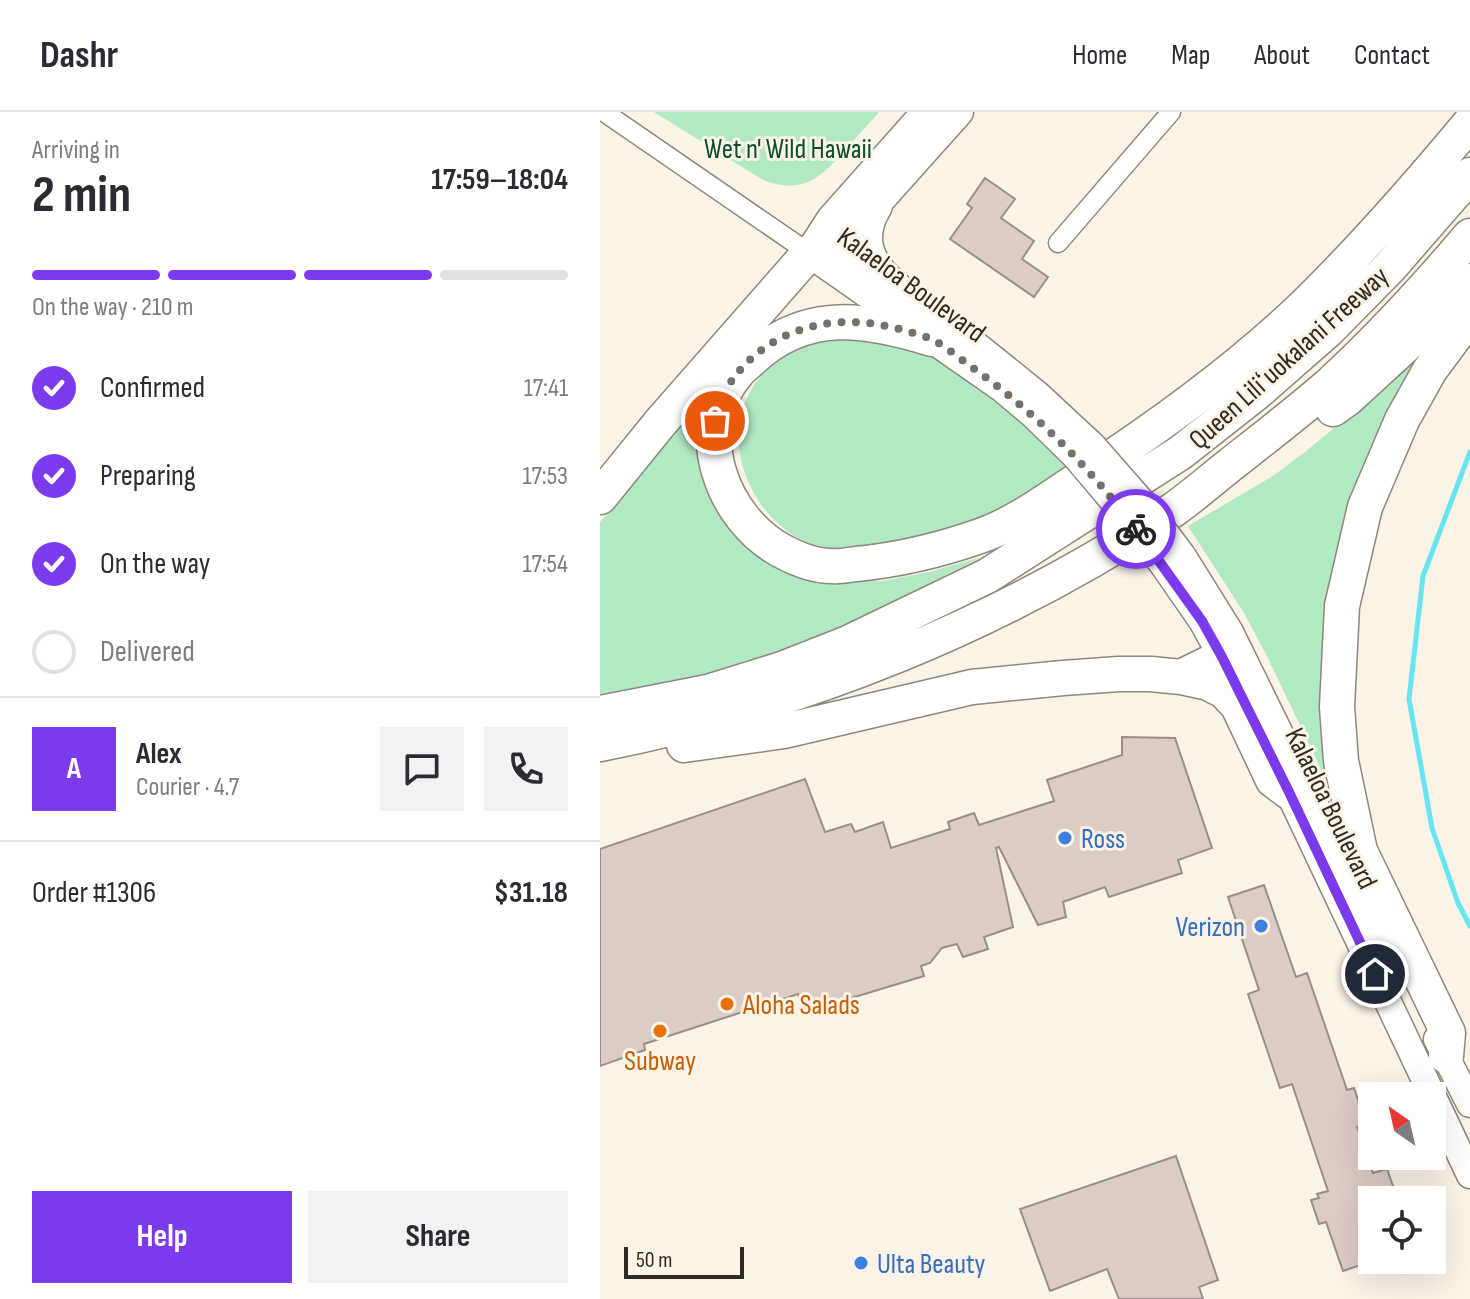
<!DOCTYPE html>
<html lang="en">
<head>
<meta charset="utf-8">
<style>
	:root { --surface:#fff; --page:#f2f2f3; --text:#2b2b33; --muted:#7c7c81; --line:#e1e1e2; --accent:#7c3aed }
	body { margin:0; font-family:"Sofia Sans Condensed",sans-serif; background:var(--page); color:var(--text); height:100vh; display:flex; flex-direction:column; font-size:30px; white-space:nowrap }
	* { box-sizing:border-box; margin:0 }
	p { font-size:26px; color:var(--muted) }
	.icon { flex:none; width:44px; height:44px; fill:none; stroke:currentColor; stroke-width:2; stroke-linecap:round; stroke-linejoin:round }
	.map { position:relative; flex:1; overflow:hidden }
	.sheet { display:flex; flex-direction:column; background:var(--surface); width:600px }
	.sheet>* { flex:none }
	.needle { width:52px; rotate:326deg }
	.buttons { position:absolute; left:758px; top:970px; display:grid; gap:16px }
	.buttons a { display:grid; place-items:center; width:88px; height:88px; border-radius:0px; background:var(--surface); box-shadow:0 8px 32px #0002; font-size:40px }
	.scale { position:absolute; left:24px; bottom:20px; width:120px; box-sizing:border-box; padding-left:8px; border:4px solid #2d2a25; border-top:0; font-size:22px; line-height:28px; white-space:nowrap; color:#2d2a25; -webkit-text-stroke:6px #fbf3e6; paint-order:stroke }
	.pin { position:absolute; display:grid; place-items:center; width:68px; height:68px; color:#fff; margin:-34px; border:4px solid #fff; border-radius:50%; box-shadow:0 2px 8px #0007 }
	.courier { position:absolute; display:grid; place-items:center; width:80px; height:80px; margin:-40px; border:6px solid #7c3aed; border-radius:50%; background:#fff; color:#222; box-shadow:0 2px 10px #0007 }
	.head em { font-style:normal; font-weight:700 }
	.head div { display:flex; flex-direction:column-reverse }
	.head { display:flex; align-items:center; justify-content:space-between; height:136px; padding:0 32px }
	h1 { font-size:52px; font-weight:700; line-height:60px }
	.bar { display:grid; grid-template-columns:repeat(4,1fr); gap:12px 8px; align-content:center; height:96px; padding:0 32px }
	.bar i { height:10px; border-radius:6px; background:var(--line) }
	.bar .selected { background:var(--accent) }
	.bar p { grid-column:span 4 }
	.line { display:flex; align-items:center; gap:20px; padding:0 32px; border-top:2px solid var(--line) }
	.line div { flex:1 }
	.round { display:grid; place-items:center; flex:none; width:84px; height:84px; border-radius:0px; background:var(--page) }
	ol { padding:0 32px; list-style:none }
	li { display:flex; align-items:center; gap:24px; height:88px }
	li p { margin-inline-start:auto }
	li .icon { padding:8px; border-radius:50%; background:var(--accent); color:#fff; stroke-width:4 }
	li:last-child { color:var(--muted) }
	li i { width:44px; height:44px; border:4px solid var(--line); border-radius:50% }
	.button { display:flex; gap:16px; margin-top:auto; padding:16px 32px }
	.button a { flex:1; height:92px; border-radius:0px; background:var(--accent); color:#fff; font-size:32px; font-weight:700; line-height:92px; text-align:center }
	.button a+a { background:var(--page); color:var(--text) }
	header { display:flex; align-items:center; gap:48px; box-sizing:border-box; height:112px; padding:0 40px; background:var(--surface); border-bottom:2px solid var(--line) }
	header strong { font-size:38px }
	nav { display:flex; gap:44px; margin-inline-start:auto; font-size:28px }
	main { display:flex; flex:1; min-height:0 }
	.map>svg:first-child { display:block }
	.green { fill:#b1e9c3 }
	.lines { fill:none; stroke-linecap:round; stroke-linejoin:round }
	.stream { stroke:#67e5f0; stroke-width:5 }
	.building { fill:#dcccc6; stroke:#9c8d88; stroke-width:2 }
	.minor-casing { stroke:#8e877b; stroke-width:21 }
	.secondary-casing { stroke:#8e877b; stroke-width:29 }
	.primary-casing { stroke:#8e877b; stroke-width:31 }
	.motorway-casing { stroke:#8e877b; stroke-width:37 }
	.minor { stroke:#fff; stroke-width:18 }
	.secondary { stroke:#fff; stroke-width:26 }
	.primary { stroke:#fff; stroke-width:28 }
	.motorway { stroke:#fff; stroke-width:34 }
	.secondary-bridge-casing { stroke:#8e877b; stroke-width:29; stroke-linecap:butt }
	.secondary-bridge { stroke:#fff; stroke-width:26 }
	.done { stroke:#757069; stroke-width:8; stroke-dasharray:0 14.4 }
	.route { stroke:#7c3aed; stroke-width:10 }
	.shop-dot { fill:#3f7fe0; stroke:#fbf3e6; stroke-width:3 }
	.food-dot { fill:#e8710a; stroke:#fbf3e6; stroke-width:3 }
	.labels { text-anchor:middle; stroke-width:6; stroke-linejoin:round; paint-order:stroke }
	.park-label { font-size:28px; fill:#0d4d2b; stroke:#fbf3e6 }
	.street-label { font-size:28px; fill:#2d2a25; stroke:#fbf3e6 }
	.shop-label { font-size:28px; fill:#366cbe; stroke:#fbf3e6; text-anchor:start }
	.food-label { font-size:28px; fill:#c56008; stroke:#fbf3e6; text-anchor:start }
</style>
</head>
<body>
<header>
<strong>Dashr</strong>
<nav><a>Home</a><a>Map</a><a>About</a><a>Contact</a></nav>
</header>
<main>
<section class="sheet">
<div class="head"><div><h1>2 min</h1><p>Arriving in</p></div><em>17:59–18:04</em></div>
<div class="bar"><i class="selected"></i><i class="selected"></i><i class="selected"></i><i></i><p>On the way · 210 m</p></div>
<ol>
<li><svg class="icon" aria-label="check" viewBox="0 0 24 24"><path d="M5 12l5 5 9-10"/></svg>Confirmed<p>17:41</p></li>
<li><svg class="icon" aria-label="check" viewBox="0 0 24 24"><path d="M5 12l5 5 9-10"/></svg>Preparing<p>17:53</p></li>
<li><svg class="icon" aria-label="check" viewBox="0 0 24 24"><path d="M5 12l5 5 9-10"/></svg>On the way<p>17:54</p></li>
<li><i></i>Delivered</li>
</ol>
<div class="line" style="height:144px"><b class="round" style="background:var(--accent);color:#fff">A</b><div><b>Alex</b><p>Courier · 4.7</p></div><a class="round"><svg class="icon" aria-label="chat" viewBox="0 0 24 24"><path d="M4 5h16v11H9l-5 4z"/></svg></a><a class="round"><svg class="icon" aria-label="phone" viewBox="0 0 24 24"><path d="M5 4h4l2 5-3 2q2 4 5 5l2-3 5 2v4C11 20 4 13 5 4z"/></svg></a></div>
<div class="line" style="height:104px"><div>Order #1306</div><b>$31.18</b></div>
<div class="button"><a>Help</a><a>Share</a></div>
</section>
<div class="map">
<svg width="870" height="1187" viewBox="0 0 870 1187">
	<rect width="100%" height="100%" fill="#fbf3e6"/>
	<path class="green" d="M54,0H279C268,13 256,25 245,38C221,66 202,83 163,68Z
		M857,206L755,415L746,710L668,546L644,501L588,414L673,364L705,340L801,261Z
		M225,223L326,233L480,354C452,370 423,385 395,401C383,407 371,417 358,421C339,427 318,429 298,433C285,435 270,440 257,440C243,439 227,438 215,434C149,410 113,322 160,265C177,244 201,234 225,223Z
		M136,250L110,362L232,469H282L329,460L382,445L237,517L119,564L0,591V410Z"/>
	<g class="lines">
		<path class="stream" d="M870,340L823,464L809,587L832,716L858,791L870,814"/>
	</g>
	<path class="building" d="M385,66L415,87L401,106L434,129L422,147L448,165L434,185L350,127L372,96L367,92Z
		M522,625L575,626L612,736L578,748L582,761L509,785L505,775L463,790L466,805L438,813L399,735L396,736L413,815L384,825L388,837L363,845L357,832L342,836L330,851L321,854L324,864L205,900L198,882L44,932L45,938L0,954V737L205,667L225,720L251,712L255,720L283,710L291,736L350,717L348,710L374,701L379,713L454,689L447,668L522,643Z
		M664,773L696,865L707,861L747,978L754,976L766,1012L757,1015L773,1061L787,1057L798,1088H772V1149L743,1159L726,1110L719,1112L711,1088L719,1086L717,1082L728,1079L692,972L680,976L648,882L659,878L628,785Z
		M576,1044L618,1168L599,1175L603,1187H519L507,1157L450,1179L420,1097Z"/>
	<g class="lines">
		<g class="minor-casing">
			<path id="minor" d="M4,0L209,141
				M458,131L571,0"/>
		</g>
		<g class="secondary-casing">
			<path id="secondary" d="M209,141L237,142L324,197L375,232L437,282L493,334
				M215,146L401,276L432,302L476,345
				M582,443L630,520L737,738L796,850
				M564,454L602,509L622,545L647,595
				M682,666L870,1063
				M837,927L870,992"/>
		</g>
		<g class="primary-casing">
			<path id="primary" d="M278,94C275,100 271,106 270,112C258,151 299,175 324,197
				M209,141L249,123L359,0
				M209,141L231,107L326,0"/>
		</g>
		<g class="motorway-casing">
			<path id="motorway" d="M332,227C267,207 207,196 152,247C148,251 142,255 138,260C88,317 122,407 182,439C197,447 214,454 231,454C239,455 248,453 256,452C299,448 340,438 380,424C418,411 452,384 485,363C560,314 633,261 698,200C759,141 816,76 870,11
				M733,297L747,287L807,232L870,169
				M0,385L60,311L209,141
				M581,565L622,545
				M0,601L108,580L182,557L248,531L387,464L580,341L655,282L728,218L790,155L870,63
				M0,632C202,593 401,512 573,398C593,384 611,368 630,353C663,327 697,301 729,273C779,227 826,176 870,124
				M84,633L184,619L372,575L463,566L519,562H551L581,565L608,571L624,579L638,594L673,668L689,680
				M846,944L848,921L760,739L741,649L737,595L742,494L765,395L802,308L830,258L870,204"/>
		</g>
		<use href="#minor" class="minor"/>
		<use href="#secondary" class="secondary"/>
		<use href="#primary" class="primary"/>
		<use href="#motorway" class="motorway"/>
		<g class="secondary-bridge-casing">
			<path id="secondary-bridge" d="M493,334L542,390L582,443
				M476,345L525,403L564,454"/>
		</g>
		<use href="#secondary-bridge" class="secondary-bridge"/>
	</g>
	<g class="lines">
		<path class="done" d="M115,309C117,301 119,293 122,286C134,258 163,232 192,221C231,205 270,208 310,220C318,223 326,224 333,228C347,235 360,247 373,256C436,301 489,355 536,417"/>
		<path class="route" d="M536,417L602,509L622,545L689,680L775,862"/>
	</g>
	<g class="shop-dot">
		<circle cx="465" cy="726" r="8"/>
		<circle cx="661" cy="814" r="8"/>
		<circle cx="261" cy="1151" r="8"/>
	</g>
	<g class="food-dot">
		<circle cx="127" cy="892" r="8"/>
		<circle cx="60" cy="919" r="8"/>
	</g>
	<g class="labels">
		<g class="park-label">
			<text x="188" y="46">Wet n' Wild Hawaii</text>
		</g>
		<g class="street-label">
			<text transform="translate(312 172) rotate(36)" y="10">Kalaeloa Boulevard</text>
			<text transform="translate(688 245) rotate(-42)" y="10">Queen Liliʻuokalani Freeway</text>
			<text transform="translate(732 696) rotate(64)" y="10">Kalaeloa Boulevard</text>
		</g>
		<g class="shop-label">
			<text x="481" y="736">Ross</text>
			<text x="645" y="824" text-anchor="end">Verizon</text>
			<text x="277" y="1161">Ulta Beauty</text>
		</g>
		<g class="food-label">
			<text x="143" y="902">Aloha Salads</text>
			<text x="60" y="958" text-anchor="middle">Subway</text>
		</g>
	</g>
</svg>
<div class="buttons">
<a><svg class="needle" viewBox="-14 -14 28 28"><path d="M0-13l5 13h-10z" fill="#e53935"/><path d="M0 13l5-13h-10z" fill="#7c7c81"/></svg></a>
<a><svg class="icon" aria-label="locate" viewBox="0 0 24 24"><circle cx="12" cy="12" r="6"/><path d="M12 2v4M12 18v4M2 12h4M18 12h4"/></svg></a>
</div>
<div class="scale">50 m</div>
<div class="pin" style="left:115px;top:309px;background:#ea580c"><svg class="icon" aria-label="bag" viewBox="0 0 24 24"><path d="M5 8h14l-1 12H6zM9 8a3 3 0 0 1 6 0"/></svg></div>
<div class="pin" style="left:775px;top:862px;background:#1f2937"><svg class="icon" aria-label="home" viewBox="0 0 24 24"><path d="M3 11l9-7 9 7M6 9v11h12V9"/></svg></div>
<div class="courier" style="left:536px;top:417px"><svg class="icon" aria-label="bike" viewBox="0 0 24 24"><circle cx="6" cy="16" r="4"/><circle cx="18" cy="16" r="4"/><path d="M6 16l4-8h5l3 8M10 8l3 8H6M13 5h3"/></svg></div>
</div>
</main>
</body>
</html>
